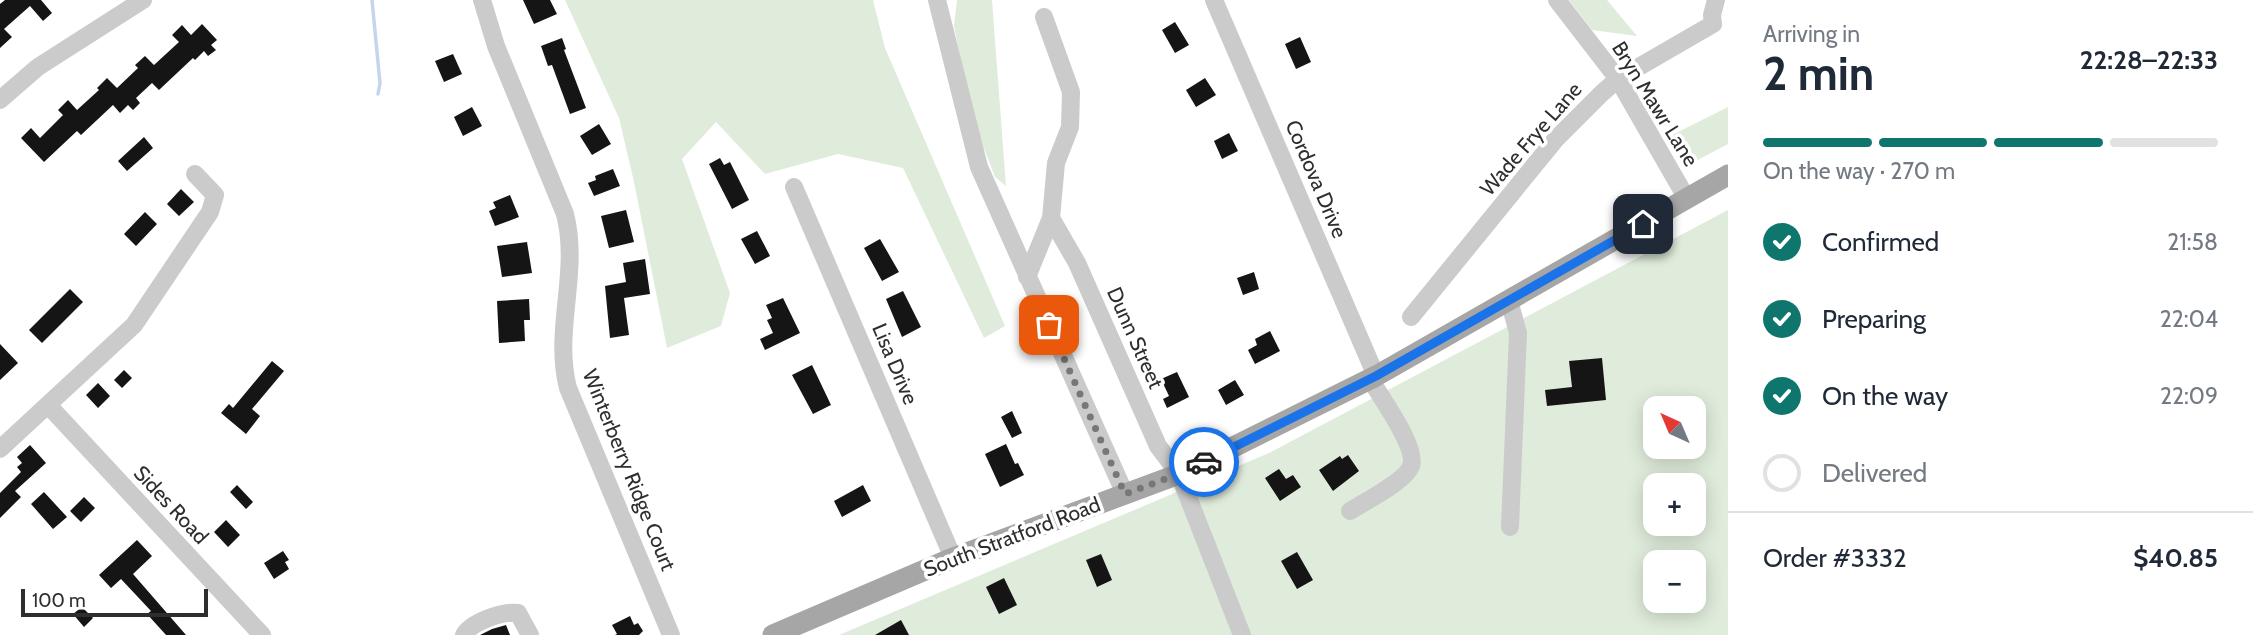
<!DOCTYPE html>
<html lang="en">
<head>
<meta charset="utf-8">
<style>
	:root { --surface:#fff; --page:#f6f6f7; --text:#1f2937; --muted:#747a83; --line:#e0e1e3; --accent:#0f766e }
	body { margin:0; font-family:Cabin,sans-serif; background:var(--page); color:var(--text); height:100vh; display:flex; flex-direction:column; font-size:26px; white-space:nowrap }
	* { box-sizing:border-box; margin:0 }
	p { font-size:23px; color:var(--muted) }
	.icon { flex:none; width:38px; height:38px; fill:none; stroke:currentColor; stroke-width:2; stroke-linecap:round; stroke-linejoin:round }
	.map { position:relative; flex:1; overflow:hidden }
	.panel { display:flex; flex-direction:column; background:var(--surface); width:525px }
	.panel>* { flex:none }
	.needle { width:46px; rotate:316deg }
	.tools { position:absolute; left:1643px; top:396px; display:grid; gap:14px }
	.tools a { display:grid; place-items:center; width:63px; height:63px; border-radius:14px; background:var(--surface); box-shadow:0 4px 18px #0003; font-size:35px }
	.scale { position:absolute; left:21px; bottom:18px; width:187px; box-sizing:border-box; padding-left:7px; border:4px solid #2e2e2e; border-top:0; font-size:19px; line-height:24px; white-space:nowrap; color:#2e2e2e; -webkit-text-stroke:5px #fff; paint-order:stroke }
	.pin { position:absolute; display:grid; place-items:center; width:60px; height:60px; color:#fff; margin:-30px; border-radius:14px; box-shadow:0 4px 10px #0006 }
	.courier { position:absolute; display:grid; place-items:center; width:70px; height:70px; margin:-35px; border:5px solid #1a73e8; border-radius:50%; background:#fff; color:#222; box-shadow:0 2px 9px #0007 }
	.summary em { font-style:normal; font-weight:700 }
	.summary div { display:flex; flex-direction:column-reverse }
	.summary { display:flex; align-items:center; justify-content:space-between; height:119px; padding:0 35px }
	h1 { font-size:46px; font-weight:700; line-height:52px }
	.bar { display:grid; grid-template-columns:repeat(4,1fr); gap:10px 7px; align-content:center; height:84px; padding:0 35px }
	.bar i { height:9px; border-radius:5px; background:var(--line) }
	.bar .active { background:var(--accent) }
	.bar p { grid-column:span 4 }
	.line { display:flex; align-items:center; gap:18px; padding:0 35px; border-top:2px solid var(--line) }
	.line div { flex:1 }
	ol { padding:0 35px; list-style:none }
	li { display:flex; align-items:center; gap:21px; height:77px }
	li p { margin-inline-start:auto }
	li .icon { padding:7px; border-radius:50%; background:var(--accent); color:#fff; stroke-width:4 }
	li:last-child { color:var(--muted) }
	li i { width:38px; height:38px; border:4px solid var(--line); border-radius:50% }
	main { display:flex; flex:1; min-height:0 }
	.map>svg:first-child { display:block }
	.green { fill:#e0ecdb; fill-rule:evenodd }
	.lines { fill:none; stroke-linecap:round; stroke-linejoin:round }
	.stream { stroke:#c6d5ed; stroke-width:3.5 }
	.building { fill:#151515 }
	.minor { stroke:#cbcbcb; stroke-width:18 }
	.major { stroke:#a6a6a6; stroke-width:21 }
	.done { stroke:#777; stroke-width:7; stroke-dasharray:0 12.6 }
	.route { stroke:#1a73e8; stroke-width:9 }
	.labels { text-anchor:middle; stroke-width:7; stroke-linejoin:round; paint-order:stroke }
	.street-label { font-size:21px; fill:#2e2e2e; stroke:#fff }
</style>
</head>
<body>
<main>
<div class="map">
<svg width="1728" height="635" viewBox="0 0 1728 635">
	<rect width="100%" height="100%" fill="#fff"/>
	<path class="green" d="M565,0H873L885,48L1005,326L984,338L903,168L838,154L765,174L716,122L682,159L730,293L721,326L667,348L634,182L619,118Z
		M957,0H992L1006,186L995,177L972,117L954,26Z
		M1569,0H1607L1637,36L1592,30Z
		M1728,107V144L1686,166L1668,137Z
		M1728,210V635H839L1269,453ZM1656,408H1694V446H1656ZM1656,485H1694V523H1656ZM1656,562H1694V600H1656Z"/>
	<g class="lines">
		<path class="stream" d="M372,0L380,83L378,94"/>
	</g>
	<path class="building" d="M5,0H41L52,13L43,21L30,6L4,29L12,37L0,48V4Z
		M523,0H550L557,14L534,24Z
		M1175,22L1189,45L1175,53L1162,30Z
		M202,24L217,40L211,45L216,50L208,56L204,51L195,60L193,58L159,90L152,83L136,98L140,103L133,110L128,105L120,113L113,105L81,135L77,131L44,162L21,138L31,128L40,138L63,115L58,110L68,100L77,110L99,90L97,88L107,78L117,88L138,68L135,65L145,56L154,65L179,42L172,35L182,25L191,35Z
		M1300,37L1311,62L1296,69L1285,44Z
		M562,38L566,49L564,50L586,108L570,114L552,65L548,66L541,46Z
		M453,54L462,74L444,82L435,61Z
		M1205,78L1216,95L1196,107L1186,90Z
		M472,107L482,126L463,136L454,117Z
		M599,124L611,144L592,155L580,136Z
		M1229,133L1238,151L1222,159L1214,141Z
		M144,137L153,148L127,171L118,161Z
		M720,158L724,165L730,162L749,200L732,209L709,164Z
		M613,169L620,186L594,196L588,183L596,180L595,176Z
		M181,189L194,202L179,216L167,204Z
		M510,195L519,217L495,226L489,211L496,208L493,202Z
		M626,210L634,242L609,248L601,216Z
		M145,212L157,224L136,246L124,234Z
		M757,231L770,256L755,264L741,239Z
		M880,239L899,272L882,281L864,248Z
		M527,242L532,273L502,277L497,246Z
		M645,259L650,294L624,298L629,335L610,338L605,286L626,282L623,263Z
		M1254,272L1259,289L1243,295L1237,278Z
		M70,289L83,302L42,343L29,330Z
		M903,291L921,327L902,337L886,299Z
		M783,298L800,333L765,350L760,339L773,333L767,320L772,318L766,305Z
		M529,299L530,320H524L525,341L499,343L497,301Z
		M1270,331L1280,351L1255,364L1248,350L1257,345L1255,339Z
		M0,344L18,363L0,380Z
		M1602,358L1606,400L1547,406L1545,390L1572,387L1569,361Z
		M272,361L284,371L252,409L260,416L246,434L221,413L229,404L233,408Z
		M812,365L831,405L813,414L792,375Z
		M124,370L132,378L122,388L114,380Z
		M1177,372L1189,397L1167,408L1163,399L1169,396L1161,379Z
		M1235,380L1244,395L1226,405L1218,390Z
		M98,383L110,396L98,408L86,395Z
		M1012,411L1022,433L1012,438L1001,417Z
		M1006,444L1015,464L1018,463L1024,475L1000,487L985,454Z
		M30,445L46,463L15,491L21,497L0,518V493L21,472L17,467L22,463L17,457Z
		M1348,455L1359,471L1333,491L1319,470L1340,456L1342,459Z
		M1279,469L1286,479L1293,475L1301,487L1280,501L1265,478Z
		M237,485L253,502L246,509L230,492Z
		M863,485L871,501L842,517L834,501Z
		M44,492L67,517L53,529L31,504Z
		M84,497L95,508L81,522L70,511Z
		M226,520L240,535L228,547L214,532Z
		M137,540L152,556L133,574L186,635H166L147,614L151,611L121,579L111,588L99,575Z
		M283,551L289,560L285,562L289,569L274,579L264,563Z
		M1297,552L1313,580L1297,589L1281,561Z
		M1101,554L1112,580L1097,587L1086,560Z
		M1004,578L1017,605L999,614L986,587Z
		M82,607L93,618L84,627L73,614Z
		M630,616L634,625L638,623L643,631L639,635H615L617,634L612,625Z
		M901,620L909,635H875Z
		M506,625L510,635H480L492,629Z"/>
	<g class="lines">
		<path class="minor" d="M482,0L496,46L565,214C580,273 553,330 568,388L671,635
			M937,0L979,167L1125,494
			M1214,0L1376,376
			M1557,0L1618,79L1687,199
			M0,100L38,67L143,0
			M794,187L953,558
			M1051,218L1077,263L1158,446L1179,474L1242,635
			M1027,277L1051,218L1056,163L1070,127L1071,92L1044,17
			M1509,300L1518,333L1510,527
			M1411,317L1555,140L1602,93L1618,79L1713,24L1712,15L1716,0
			M48,405L262,635
			M0,449L134,325L210,212L215,195L195,174
			M1350,511C1364,502 1406,481 1411,466C1418,448 1380,396 1370,379
			M464,635C471,622 503,611 518,613L530,635"/>
		<path class="major" d="M773,635L953,558L1179,474L1376,376L1728,175"/>
	</g>
	<g class="lines">
		<path class="done" d="M1049,325L1125,494L1179,474L1204,462"/>
		<path class="route" d="M1204,462L1376,376L1643,224"/>
	</g>
	<g class="labels">
		<g class="street-label">
			<text transform="translate(1655 104) rotate(58)" y="7">Bryn Mawr Lane</text>
			<text transform="translate(1531 139) rotate(-49)" y="7">Wade Frye Lane</text>
			<text transform="translate(1316 179) rotate(67)" y="7">Cordova Drive</text>
			<text transform="translate(1135 338) rotate(66)" y="7">Dunn Street</text>
			<text transform="translate(895 364) rotate(67)" y="7">Lisa Drive</text>
			<text transform="translate(629 470) rotate(68)" y="7">Winterberry Ridge Court</text>
			<text transform="translate(171 505) rotate(47)" y="7">Sides Road</text>
			<text transform="translate(1012 537) rotate(-21)" y="7">South Stratford Road</text>
		</g>
	</g>
</svg>
<div class="tools">
<a><svg class="needle" viewBox="-14 -14 28 28"><path d="M0-13l5 13h-10z" fill="#e53935"/><path d="M0 13l5-13h-10z" fill="#747a83"/></svg></a>
<a>+</a>
<a>−</a>
</div>
<div class="scale">100 m</div>
<div class="pin" style="left:1049px;top:325px;background:#ea580c"><svg class="icon" aria-label="bag" viewBox="0 0 24 24"><path d="M5 8h14l-1 12H6zM9 8a3 3 0 0 1 6 0"/></svg></div>
<div class="pin" style="left:1643px;top:224px;background:#1f2937"><svg class="icon" aria-label="home" viewBox="0 0 24 24"><path d="M3 11l9-7 9 7M6 9v11h12V9"/></svg></div>
<div class="courier" style="left:1204px;top:462px"><svg class="icon" aria-label="car" viewBox="0 0 24 24"><path d="M5 17H2v-5l4-1 3-4h7l3 4 3 1v5h-3M9 17h6M6 11h13"/><circle cx="7" cy="17" r="2"/><circle cx="17" cy="17" r="2"/></svg></div>
</div>
<section class="panel">
<div class="summary"><div><h1>2 min</h1><p>Arriving in</p></div><em>22:28–22:33</em></div>
<div class="bar"><i class="active"></i><i class="active"></i><i class="active"></i><i></i><p>On the way · 270 m</p></div>
<ol>
<li><svg class="icon" aria-label="check" viewBox="0 0 24 24"><path d="M5 12l5 5 9-10"/></svg>Confirmed<p>21:58</p></li>
<li><svg class="icon" aria-label="check" viewBox="0 0 24 24"><path d="M5 12l5 5 9-10"/></svg>Preparing<p>22:04</p></li>
<li><svg class="icon" aria-label="check" viewBox="0 0 24 24"><path d="M5 12l5 5 9-10"/></svg>On the way<p>22:09</p></li>
<li><i></i>Delivered</li>
</ol>
<div class="line" style="height:91px"><div>Order #3332</div><b>$40.85</b></div>
</section>
</main>
</body>
</html>
